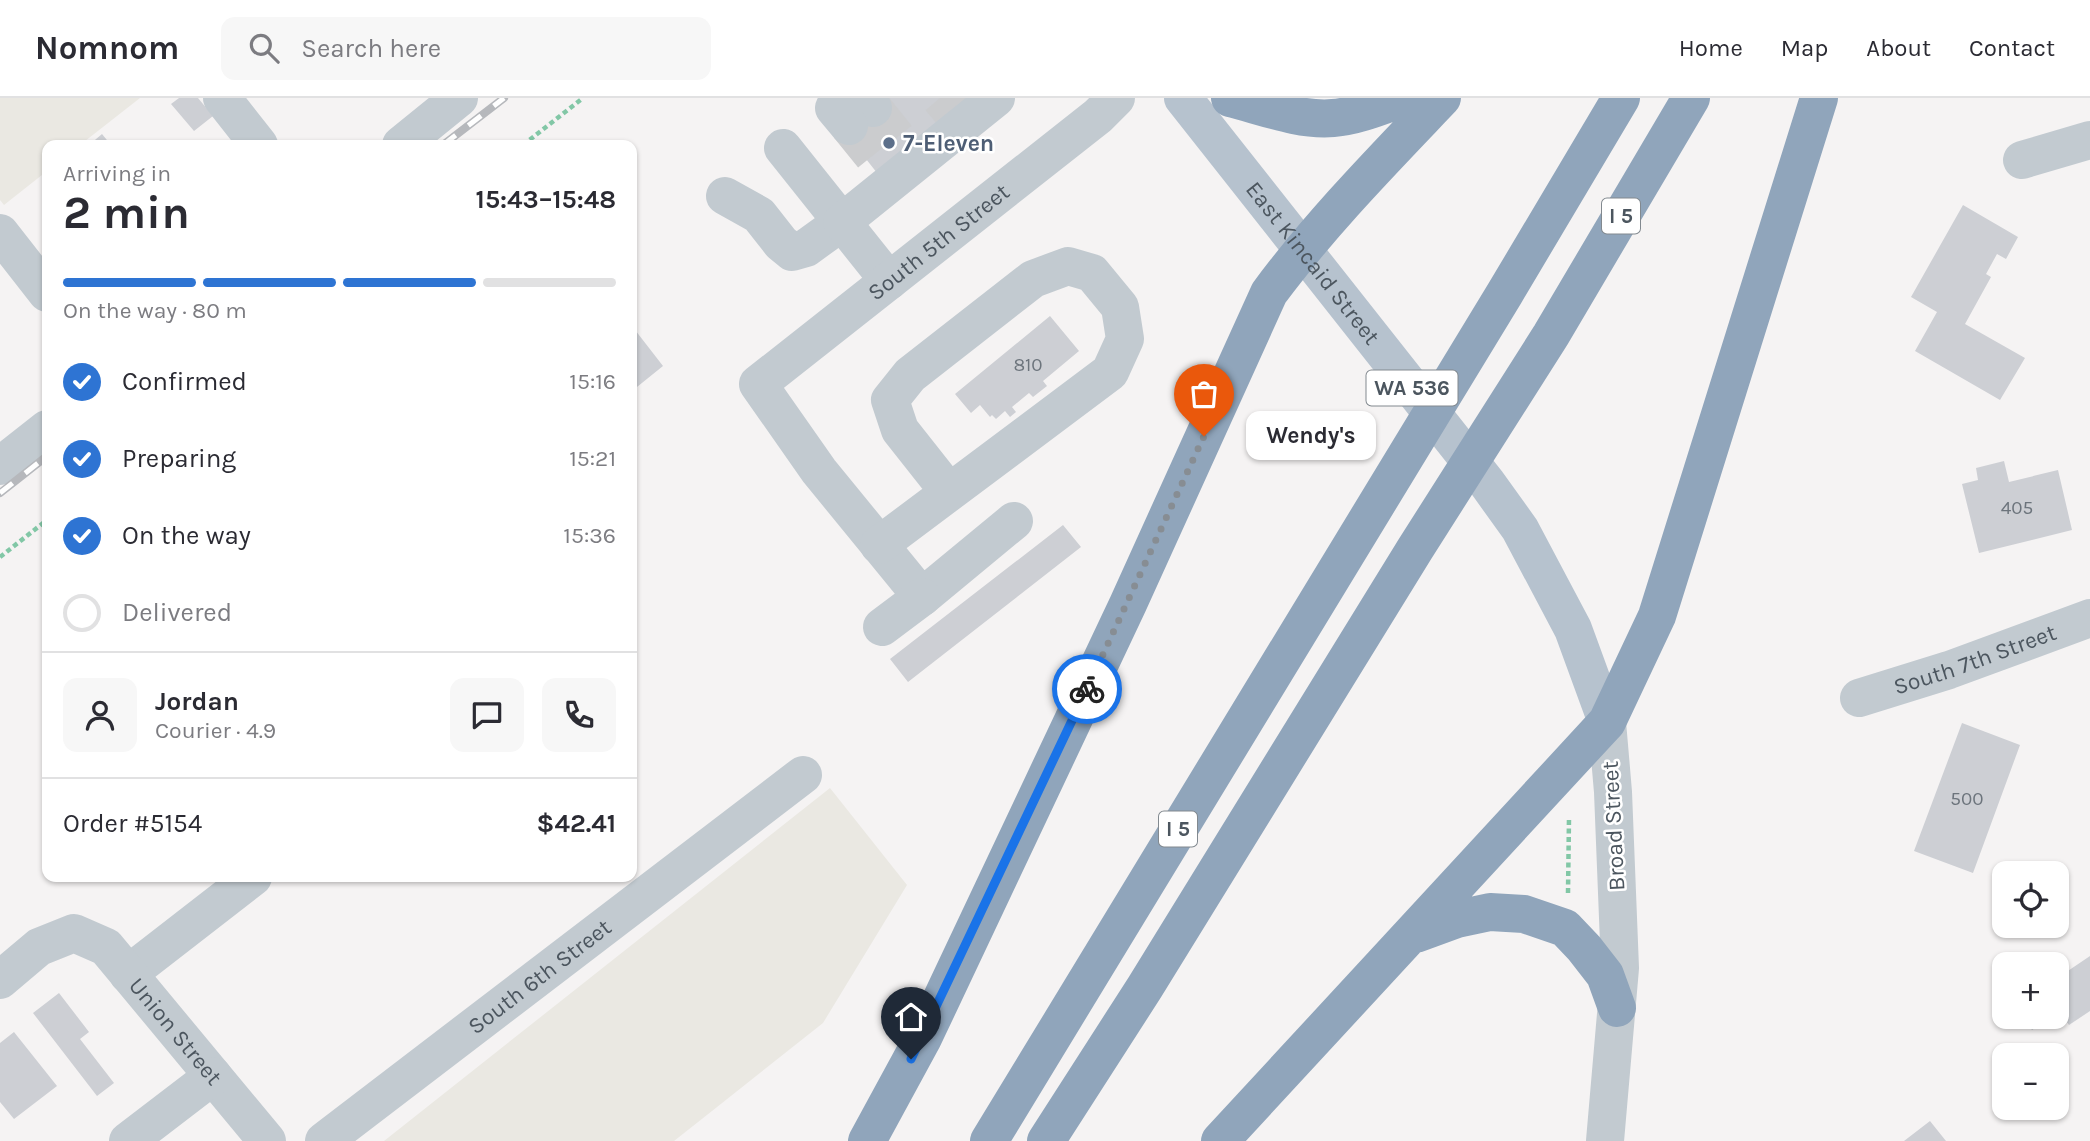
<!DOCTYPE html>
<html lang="en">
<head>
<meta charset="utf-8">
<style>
	:root { --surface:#fff; --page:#f7f7f7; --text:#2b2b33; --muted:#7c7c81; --line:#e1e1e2; --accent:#2e74d3 }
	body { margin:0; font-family:Karla,sans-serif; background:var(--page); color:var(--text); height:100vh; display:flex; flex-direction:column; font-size:26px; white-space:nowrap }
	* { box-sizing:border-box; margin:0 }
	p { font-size:23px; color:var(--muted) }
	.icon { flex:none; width:38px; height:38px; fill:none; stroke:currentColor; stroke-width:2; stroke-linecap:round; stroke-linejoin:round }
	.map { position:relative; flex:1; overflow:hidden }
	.drawer { position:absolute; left:42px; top:42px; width:595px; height:742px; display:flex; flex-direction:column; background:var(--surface); border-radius:14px; box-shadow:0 2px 5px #0004 }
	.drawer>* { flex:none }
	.controls { position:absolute; left:1992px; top:763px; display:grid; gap:14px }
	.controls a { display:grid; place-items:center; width:77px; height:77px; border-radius:14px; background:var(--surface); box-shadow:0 2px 5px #0004; font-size:35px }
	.pin { position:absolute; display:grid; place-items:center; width:60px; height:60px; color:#fff; margin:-72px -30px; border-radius:50% 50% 50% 0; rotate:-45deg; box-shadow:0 0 7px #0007 }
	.pin .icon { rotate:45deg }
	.courier { position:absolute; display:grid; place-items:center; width:70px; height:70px; margin:-35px; border:5px solid #1a73e8; border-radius:50%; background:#fff; color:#222; box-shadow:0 2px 9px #0007 }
	.bubble { position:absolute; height:49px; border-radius:14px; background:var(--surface); box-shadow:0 2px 5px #0004; font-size:23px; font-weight:700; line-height:49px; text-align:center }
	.summary em { font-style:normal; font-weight:700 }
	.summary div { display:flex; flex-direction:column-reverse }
	.summary { display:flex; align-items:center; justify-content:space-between; height:119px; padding:0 21px }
	h1 { font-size:46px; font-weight:700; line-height:52px }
	.bar { display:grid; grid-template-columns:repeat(4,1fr); gap:10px 7px; align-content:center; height:84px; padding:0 21px }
	.bar i { height:9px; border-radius:5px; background:var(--line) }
	.bar .selected { background:var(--accent) }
	.bar p { grid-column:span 4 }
	.line { display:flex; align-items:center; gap:18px; padding:0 21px; border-top:2px solid var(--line) }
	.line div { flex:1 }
	.round { display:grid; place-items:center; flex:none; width:74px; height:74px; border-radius:14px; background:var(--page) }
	ol { padding:0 21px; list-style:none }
	li { display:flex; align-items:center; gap:21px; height:77px }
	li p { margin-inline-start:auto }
	li .icon { padding:7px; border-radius:50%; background:var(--accent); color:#fff; stroke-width:4 }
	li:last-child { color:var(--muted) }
	li i { width:38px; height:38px; border:4px solid var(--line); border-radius:50% }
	header { display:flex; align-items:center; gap:42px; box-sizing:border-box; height:98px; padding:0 35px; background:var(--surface); border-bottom:2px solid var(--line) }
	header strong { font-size:33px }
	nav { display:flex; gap:38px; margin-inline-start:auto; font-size:24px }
	.search { width:490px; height:63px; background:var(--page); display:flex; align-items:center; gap:18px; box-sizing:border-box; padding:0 24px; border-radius:14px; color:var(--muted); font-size:26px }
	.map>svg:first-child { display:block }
	.commercial { fill:#eae8e2 }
	.building { fill:#cdcfd4 }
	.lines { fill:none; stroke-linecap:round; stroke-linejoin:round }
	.minor-tunnel { stroke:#cbccce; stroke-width:38; stroke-dasharray:38 19; stroke-linecap:butt }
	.path { stroke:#82c7a6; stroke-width:4.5; stroke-dasharray:5 3.5; stroke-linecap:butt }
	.minor { stroke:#c2cad0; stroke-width:38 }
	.major { stroke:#b6c2ce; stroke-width:38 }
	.highway { stroke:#90a5bb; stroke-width:38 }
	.rail-casing { stroke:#b6b8bc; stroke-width:8 }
	.rail { stroke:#fff; stroke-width:5; stroke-dasharray:16; stroke-linecap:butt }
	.done { stroke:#878d93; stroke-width:7; stroke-dasharray:0 12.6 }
	.route { stroke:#1a73e8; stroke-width:9 }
	.service-dot { fill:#5c6f8a; stroke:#fff; stroke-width:2.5 }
	.labels { text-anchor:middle; stroke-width:5; stroke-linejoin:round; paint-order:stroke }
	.number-label { font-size:19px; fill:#6c747c }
	.shield { fill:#fff; stroke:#82898f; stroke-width:2 }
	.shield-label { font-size:21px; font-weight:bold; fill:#4c565f }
	.service-label { font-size:23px; font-weight:bold; fill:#4e5e75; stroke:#fff; text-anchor:start }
	.street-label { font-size:23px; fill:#4c565f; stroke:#fff }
</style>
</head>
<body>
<header>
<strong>Nomnom</strong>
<div class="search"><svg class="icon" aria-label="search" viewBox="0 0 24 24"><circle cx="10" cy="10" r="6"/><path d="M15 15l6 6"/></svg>Search here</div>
<nav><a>Home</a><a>Map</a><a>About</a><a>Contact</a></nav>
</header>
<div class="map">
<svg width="2090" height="1043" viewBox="0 0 2090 1043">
	<rect width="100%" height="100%" fill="#f5f3f3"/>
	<path class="commercial" d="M0,0H140L80,47H47V73L4,107L0,102Z
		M830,690L907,787L823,925L712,1013L674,1043H384Z"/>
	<path class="building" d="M179,0H198L213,18L194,33L171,6Z
		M886,0H983L881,80L844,33Z
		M102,36L111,47H89Z
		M1963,107L2018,139L2006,161L1997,156L1986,176L1991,179L1965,226L2025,260L2000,302L1915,253L1937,214L1911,199Z
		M1050,218L1079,253L1043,283L1047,288L1033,299L1029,295L1012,309L1016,314L1010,319L1005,313L996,321L992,317L990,319L980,307L971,315L955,296Z
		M632,228L663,268L632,293Z
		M2004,363L2009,384L2058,372L2072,432L1979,455L1962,386L1978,382L1976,370Z
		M1063,427L1081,449L908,584L890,561Z
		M1962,625L2020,647L1973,775L1914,753Z
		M2090,858V913L2069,927L2060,914L2056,916V881Z
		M59,895L89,934L80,941L114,985L97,998L33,915Z
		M2023,919H2052L2032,932Z
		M14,934L57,988L14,1021L0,1004V945Z
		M1930,1023L1946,1043H1904Z"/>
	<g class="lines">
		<path class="minor-tunnel" d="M940,0L957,20
			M873,10L910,56
			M849,28L887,75"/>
		<path class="path" d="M523,47L583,0
			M0,459L47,422
			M1568,795L1569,720"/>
		<g class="minor">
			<path d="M222,0L259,47"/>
			<path d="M864,0L873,10"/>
			<path d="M834,10L849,28"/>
			<path d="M401,47L459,0"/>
			<path d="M2022,62L2090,42"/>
			<path d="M725,98L759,117L781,145L792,154L806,150L842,124L783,50"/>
			<path d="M0,135L47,195"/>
			<path d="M889,183L842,124L996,0"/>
			<path d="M0,368L47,331"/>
			<path id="s1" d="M1014,423L922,499L819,373L758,286L1098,18L1116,0"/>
			<path d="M879,447L1110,274L1125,241L1120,209L1092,175L1068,168L1033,181L910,277L890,302L900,332L949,394"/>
			<path d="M882,529L922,499"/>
			<path id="s2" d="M1859,600L1949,572L2090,520"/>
			<path d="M128,876L253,779"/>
			<path id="s3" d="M0,882L39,849L74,835L106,849L267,1043"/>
			<path d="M128,1043L213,978"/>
			<path id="s4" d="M324,1043L803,677"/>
			<path d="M1605,1043L1620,870L1613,694L1607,624"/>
		</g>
		<path class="major" id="s5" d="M1183,0L1487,385L1520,431L1573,531L1607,624"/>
		<path class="highway" d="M1230,0C1262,8 1300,23 1333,20C1357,18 1381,8 1403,0
			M1416,836L1457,821L1490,814L1524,816L1565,830L1584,850L1605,877L1617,910
			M867,1043L923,940L1128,506L1269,195C1321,125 1382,63 1442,0
			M989,1043L1505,195L1621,0
			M1046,1043L1145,889L1415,451L1551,237L1691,0
			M1220,1043L1607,624L1657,518L1819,0"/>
		<g class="rail-casing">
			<path id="rail" d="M443,47L504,0
				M0,395L47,358"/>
		</g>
		<use href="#rail" class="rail"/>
	</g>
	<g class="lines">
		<path class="done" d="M1087,591L1204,338"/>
		<path class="route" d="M911,961L1087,591"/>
	</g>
	<circle class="service-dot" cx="889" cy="45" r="7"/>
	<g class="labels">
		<g class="number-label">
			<text x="1028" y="273">810</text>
			<text x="2017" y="416">405</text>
			<text x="1967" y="707">500</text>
		</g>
		<g class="shield">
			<rect x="1602" y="100.5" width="38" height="35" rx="5"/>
			<rect x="1366.5" y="272.5" width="91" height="35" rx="5"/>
			<rect x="1159" y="713.5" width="38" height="35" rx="5"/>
		</g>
		<g class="shield-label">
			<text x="1621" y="125">I 5</text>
			<text x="1412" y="297">WA 536</text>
			<text x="1178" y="738">I 5</text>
		</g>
		<g class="service-label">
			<text x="903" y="53">7-Eleven</text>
		</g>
		<g class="street-label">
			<text dy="8" stroke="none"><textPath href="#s1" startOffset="618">South 5th Street</textPath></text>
			<text dy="8" stroke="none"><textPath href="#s5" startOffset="210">East Kincaid Street</textPath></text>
			<text dy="8" stroke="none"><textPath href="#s2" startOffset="122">South 7th Street</textPath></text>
			<text transform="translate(1613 728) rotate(-93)" y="8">Broad Street</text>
			<text dy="8" stroke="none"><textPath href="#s4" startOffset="271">South 6th Street</textPath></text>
			<text dy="8" stroke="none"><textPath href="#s3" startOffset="233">Union Street</textPath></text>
		</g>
	</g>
</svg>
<div class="controls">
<a><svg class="icon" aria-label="locate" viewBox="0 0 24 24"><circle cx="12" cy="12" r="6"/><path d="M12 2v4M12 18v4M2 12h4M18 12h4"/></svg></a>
<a>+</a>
<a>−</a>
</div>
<div class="pin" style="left:1204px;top:338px;background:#ea580c"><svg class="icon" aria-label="bag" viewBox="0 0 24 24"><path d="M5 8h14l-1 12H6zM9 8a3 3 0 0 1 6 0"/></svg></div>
<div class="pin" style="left:911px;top:961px;background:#1f2937"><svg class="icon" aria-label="home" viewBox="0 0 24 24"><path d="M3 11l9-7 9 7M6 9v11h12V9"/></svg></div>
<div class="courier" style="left:1087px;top:591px"><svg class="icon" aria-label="bike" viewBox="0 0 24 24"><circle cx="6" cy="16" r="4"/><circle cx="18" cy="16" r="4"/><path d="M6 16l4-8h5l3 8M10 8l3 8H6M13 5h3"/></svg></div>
<div class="bubble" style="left:1246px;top:313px;width:130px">Wendy's</div>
<section class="drawer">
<div class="summary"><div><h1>2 min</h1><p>Arriving in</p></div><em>15:43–15:48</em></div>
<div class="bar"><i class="selected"></i><i class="selected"></i><i class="selected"></i><i></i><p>On the way · 80 m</p></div>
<ol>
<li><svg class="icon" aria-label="check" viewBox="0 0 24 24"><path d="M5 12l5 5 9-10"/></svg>Confirmed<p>15:16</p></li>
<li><svg class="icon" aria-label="check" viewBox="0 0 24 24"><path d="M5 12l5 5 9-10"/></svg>Preparing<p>15:21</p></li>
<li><svg class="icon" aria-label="check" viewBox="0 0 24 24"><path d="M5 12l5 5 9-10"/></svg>On the way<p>15:36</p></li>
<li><i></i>Delivered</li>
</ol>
<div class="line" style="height:126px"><a class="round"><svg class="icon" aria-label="person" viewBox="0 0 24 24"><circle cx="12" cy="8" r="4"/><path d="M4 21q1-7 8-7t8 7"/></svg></a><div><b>Jordan</b><p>Courier · 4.9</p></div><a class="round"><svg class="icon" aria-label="chat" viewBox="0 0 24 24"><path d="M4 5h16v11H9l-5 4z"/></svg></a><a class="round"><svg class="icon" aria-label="phone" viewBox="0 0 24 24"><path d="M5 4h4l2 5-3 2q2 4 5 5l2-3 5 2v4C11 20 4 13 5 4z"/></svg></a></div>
<div class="line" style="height:91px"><div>Order #5154</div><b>$42.41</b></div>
</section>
</div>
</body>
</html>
